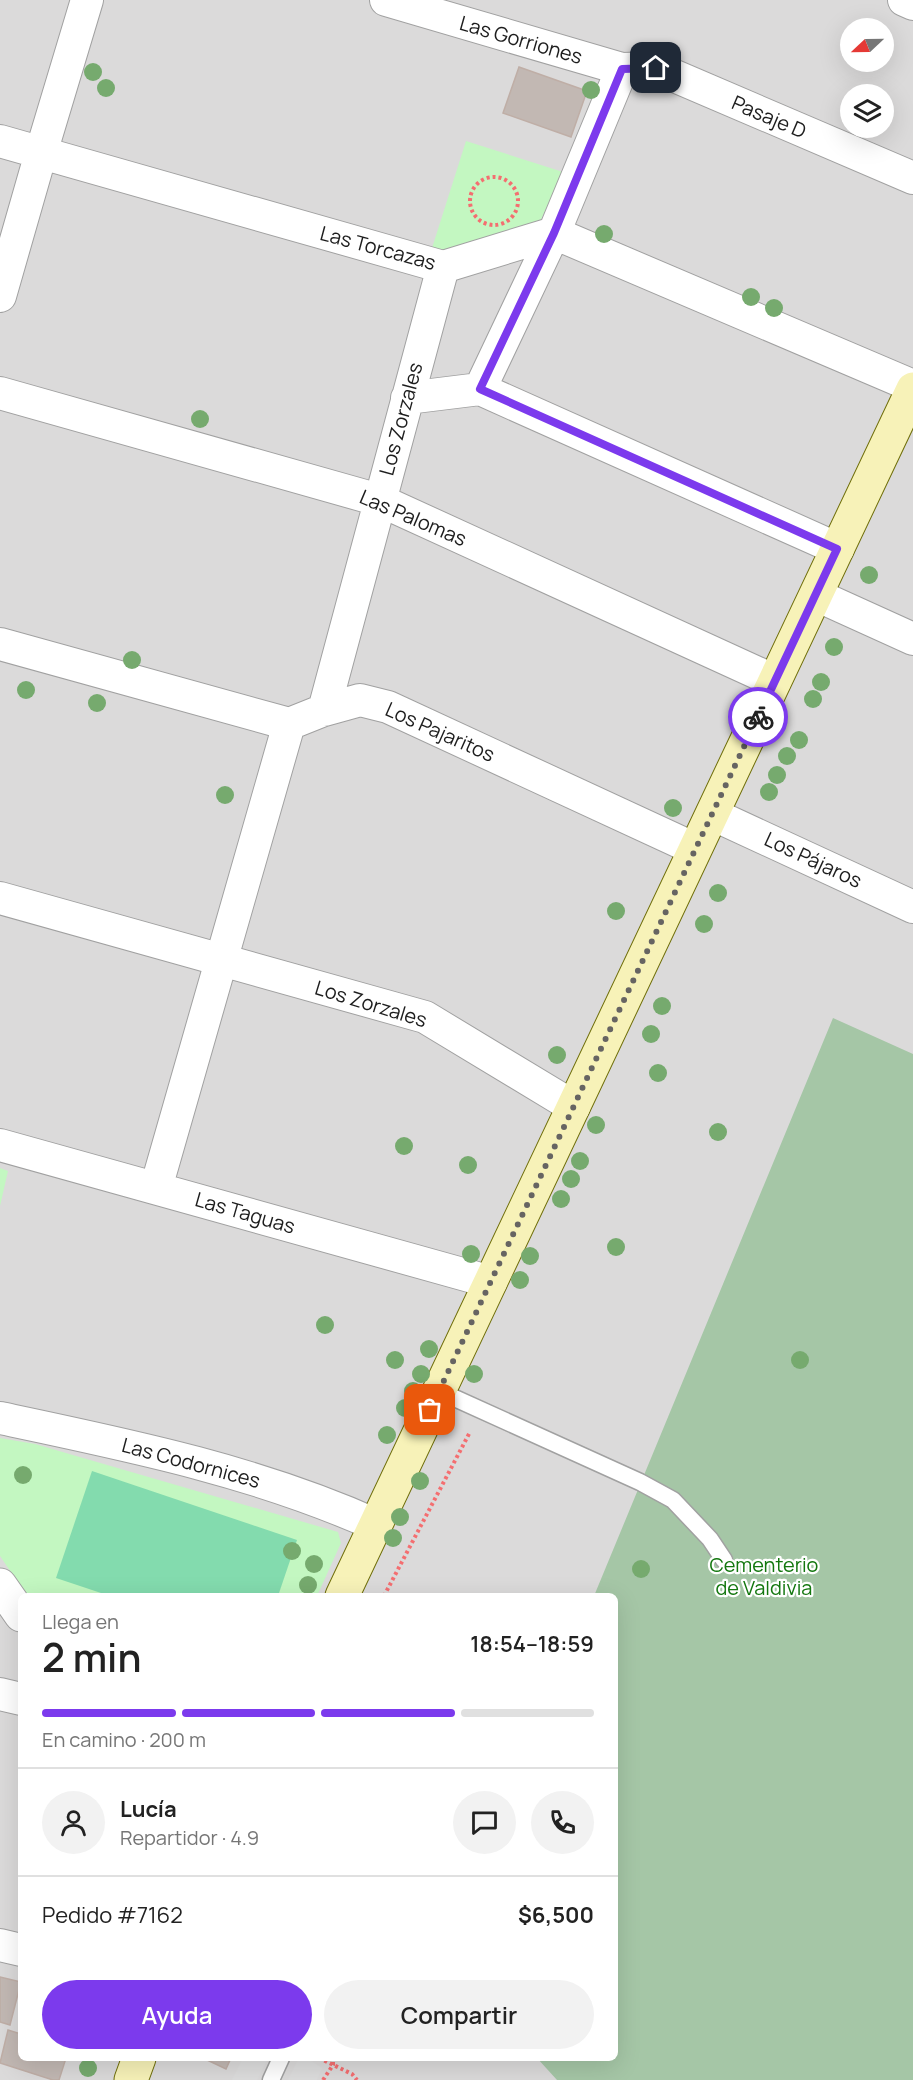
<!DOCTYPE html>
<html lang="es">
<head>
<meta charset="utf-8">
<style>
	:root { --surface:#fff; --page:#f2f2f2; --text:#222; --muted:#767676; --line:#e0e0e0; --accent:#7c3aed }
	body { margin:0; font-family:Manrope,sans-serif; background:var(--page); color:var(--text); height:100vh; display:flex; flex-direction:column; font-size:22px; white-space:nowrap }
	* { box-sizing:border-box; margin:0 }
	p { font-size:20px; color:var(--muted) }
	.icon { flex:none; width:33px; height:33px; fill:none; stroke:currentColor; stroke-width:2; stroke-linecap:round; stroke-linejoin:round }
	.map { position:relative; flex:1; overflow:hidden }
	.drawer { position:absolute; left:18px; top:1593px; width:600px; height:468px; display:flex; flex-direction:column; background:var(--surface); border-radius:9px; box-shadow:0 6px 24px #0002 }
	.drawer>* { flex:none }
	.needle { width:39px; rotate:248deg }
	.buttons { position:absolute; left:840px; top:18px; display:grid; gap:12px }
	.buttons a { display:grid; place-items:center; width:54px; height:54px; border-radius:50%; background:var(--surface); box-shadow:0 6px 24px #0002; font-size:30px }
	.pin { position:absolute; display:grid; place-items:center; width:51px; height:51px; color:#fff; margin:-26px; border-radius:12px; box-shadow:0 3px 9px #0006 }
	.courier { position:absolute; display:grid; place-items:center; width:60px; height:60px; margin:-30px; border:4px solid #7c3aed; border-radius:50%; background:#fff; color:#222; box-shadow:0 2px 8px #0007 }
	.head em { font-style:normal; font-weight:600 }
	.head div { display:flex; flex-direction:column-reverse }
	.head { display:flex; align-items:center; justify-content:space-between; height:102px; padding:0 24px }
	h1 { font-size:39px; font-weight:600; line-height:45px }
	.bar { display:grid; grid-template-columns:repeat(4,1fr); gap:9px 6px; align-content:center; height:72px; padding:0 24px }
	.bar i { height:8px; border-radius:4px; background:var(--line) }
	.bar .active { background:var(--accent) }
	.bar p { grid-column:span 4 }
	.line { display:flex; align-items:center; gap:15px; padding:0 24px; border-top:2px solid var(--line) }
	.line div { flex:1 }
	.round { display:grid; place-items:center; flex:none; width:63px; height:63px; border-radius:32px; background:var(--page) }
	.action { display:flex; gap:12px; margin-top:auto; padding:12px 24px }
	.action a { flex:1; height:69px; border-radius:36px; background:var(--accent); color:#fff; font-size:24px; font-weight:600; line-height:69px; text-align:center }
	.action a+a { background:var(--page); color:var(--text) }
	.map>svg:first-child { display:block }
	.residential { fill:#dbdada; fill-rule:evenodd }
	.cemetery { fill:#a5c6a6 }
	.park { fill:#c3f7c1 }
	.pitch { fill:#83dbae }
	.parking { fill:#ddd }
	.building { fill:#c2b8b3; stroke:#bfaea6; stroke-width:1.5 }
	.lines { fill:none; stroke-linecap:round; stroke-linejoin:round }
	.service-casing { stroke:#a1a1a1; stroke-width:19 }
	.minor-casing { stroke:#a1a1a1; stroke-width:34 }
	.tertiary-casing { stroke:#a1a1a1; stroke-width:35 }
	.secondary-casing { stroke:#6f6e09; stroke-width:35 }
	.path { stroke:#f46e70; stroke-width:4; stroke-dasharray:3 3; stroke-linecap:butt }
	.service { stroke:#fff; stroke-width:16 }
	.minor { stroke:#fff; stroke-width:32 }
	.tertiary { stroke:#fff; stroke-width:33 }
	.secondary { stroke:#f7f2b8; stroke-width:33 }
	.tree { fill:#76aa6e }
	.done { stroke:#666462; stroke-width:6; stroke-dasharray:0 10.8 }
	.route { stroke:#7c3aed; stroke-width:8 }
	.labels { text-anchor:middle; stroke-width:4.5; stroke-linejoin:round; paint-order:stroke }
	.street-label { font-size:20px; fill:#1d1d1d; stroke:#fff }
	.park-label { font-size:20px; fill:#13770f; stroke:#fff }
</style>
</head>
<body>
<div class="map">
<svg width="913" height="2080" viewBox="0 0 913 2080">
	<rect width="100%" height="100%" fill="#eee9e3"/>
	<path class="residential" d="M0,0H913V2080H0ZM850,28H884V62H850ZM850,94H884V128H850ZM21,1596H615V2058H21Z"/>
	<path class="cemetery" d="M833,1018L913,1054V2080H557L537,2058H615V1596H594Z"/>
	<path class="park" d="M466,141L563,172L538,226L447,255L432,248Z
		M0,1168L8,1171L0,1206Z
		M0,1438L35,1444L338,1532L341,1543L317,1596H27L0,1556Z"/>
	<path class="pitch" d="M92,1471L297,1540L278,1596H110L56,1578Z"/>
	<path class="parking" d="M243,2058H268L257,2080H232Z
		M299,2058H307L322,2068L317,2080H288Z"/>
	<path class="building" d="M519,67L587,91L571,137L503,113Z
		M0,1977L21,1982L10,2025L0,2022Z
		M8,2030L21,2034V2058H66L59,2080H53L0,2063Z
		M206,2058H231L226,2069L205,2059Z"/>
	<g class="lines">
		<g class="service-casing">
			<path id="service" d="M439,1391L640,1482L673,1500L710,1539L724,1560
				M271,2080L281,2058"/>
		</g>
		<g class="minor-casing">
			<path id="minor" d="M386,0L622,69L656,68L913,178
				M904,0L913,4
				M0,141L443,267L554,233L913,386
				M0,296L41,153L87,0
				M480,389L554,233L622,69
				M0,393L379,500L775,681
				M407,398L480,389L838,549
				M816,595L913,639
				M0,644L289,724L324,710L360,700L388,707L695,849
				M324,710L443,267
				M712,814L913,907
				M0,898L425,1017L574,1107
				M0,1145L491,1282
				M156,1188L289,724
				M0,1418C128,1445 256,1471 376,1525
				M0,1694L21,1699
				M0,1945L21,1950"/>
		</g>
		<g class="tertiary-casing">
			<path id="tertiary" d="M0,1585L21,1615"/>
		</g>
		<g class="secondary-casing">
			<path id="secondary" d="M342,1596L913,389
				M131,2080L139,2058"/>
		</g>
		<path class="path" d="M470 201a24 24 0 1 1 48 0a24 24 0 1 1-48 0Z
			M384,1596L470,1432
			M319,2058L352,2074L357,2080
			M323,2080L333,2065V2058"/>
		<use href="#service" class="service"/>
		<use href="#minor" class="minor"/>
		<use href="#tertiary" class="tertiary"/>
		<use href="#secondary" class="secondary"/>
	</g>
	<g class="tree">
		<circle cx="93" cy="72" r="9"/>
		<circle cx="106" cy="88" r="9"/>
		<circle cx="591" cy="90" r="9"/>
		<circle cx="604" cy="234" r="9"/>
		<circle cx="751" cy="297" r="9"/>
		<circle cx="774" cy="308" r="9"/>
		<circle cx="200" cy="419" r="9"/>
		<circle cx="869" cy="575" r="9"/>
		<circle cx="834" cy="647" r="9"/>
		<circle cx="132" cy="660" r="9"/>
		<circle cx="821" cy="682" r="9"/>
		<circle cx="26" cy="690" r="9"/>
		<circle cx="813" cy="699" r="9"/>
		<circle cx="97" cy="703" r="9"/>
		<circle cx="799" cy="740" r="9"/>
		<circle cx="787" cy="756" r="9"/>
		<circle cx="777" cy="775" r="9"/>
		<circle cx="769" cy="792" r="9"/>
		<circle cx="225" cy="795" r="9"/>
		<circle cx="673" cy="808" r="9"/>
		<circle cx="718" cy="893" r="9"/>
		<circle cx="616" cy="911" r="9"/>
		<circle cx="704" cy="924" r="9"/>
		<circle cx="662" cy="1006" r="9"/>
		<circle cx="651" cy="1034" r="9"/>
		<circle cx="557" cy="1055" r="9"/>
		<circle cx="658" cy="1073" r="9"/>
		<circle cx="596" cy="1125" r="9"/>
		<circle cx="718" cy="1132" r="9"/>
		<circle cx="404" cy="1146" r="9"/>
		<circle cx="580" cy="1161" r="9"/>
		<circle cx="468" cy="1165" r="9"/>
		<circle cx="571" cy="1179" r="9"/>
		<circle cx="561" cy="1199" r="9"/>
		<circle cx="616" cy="1247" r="9"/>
		<circle cx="471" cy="1254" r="9"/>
		<circle cx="530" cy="1256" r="9"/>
		<circle cx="520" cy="1280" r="9"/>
		<circle cx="325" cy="1325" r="9"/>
		<circle cx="429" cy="1349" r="9"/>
		<circle cx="395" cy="1360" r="9"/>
		<circle cx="800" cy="1360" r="9"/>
		<circle cx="421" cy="1374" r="9"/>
		<circle cx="474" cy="1374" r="9"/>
		<circle cx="413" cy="1391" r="9"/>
		<circle cx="405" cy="1408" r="9"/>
		<circle cx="387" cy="1435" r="9"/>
		<circle cx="23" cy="1475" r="9"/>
		<circle cx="420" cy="1481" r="9"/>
		<circle cx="400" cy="1517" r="9"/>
		<circle cx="393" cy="1538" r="9"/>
		<circle cx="292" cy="1551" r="9"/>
		<circle cx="314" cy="1564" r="9"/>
		<circle cx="641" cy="1569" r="9"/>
		<circle cx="308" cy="1585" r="9"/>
		<circle cx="88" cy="2068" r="9"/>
	</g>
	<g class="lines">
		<path class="done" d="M430,1410L758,717"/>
		<path class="route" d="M656,68L622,69L554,233L480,389L837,549L758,717"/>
	</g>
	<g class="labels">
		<g class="street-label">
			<text transform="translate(521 40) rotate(16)" y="7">Las Gorriones</text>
			<text transform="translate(769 117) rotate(23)" y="7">Pasaje D</text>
			<text transform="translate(378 248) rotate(15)" y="7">Las Torcazas</text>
			<text transform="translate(401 419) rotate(-75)" y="7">Los Zorzales</text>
			<text transform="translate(413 518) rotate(23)" y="7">Las Palomas</text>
			<text transform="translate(440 732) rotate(24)" y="7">Los Pajaritos</text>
			<text transform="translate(813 860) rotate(25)" y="7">Los Pájaros</text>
			<text transform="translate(371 1004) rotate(17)" y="7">Los Zorzales</text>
			<text transform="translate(245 1213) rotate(16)" y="7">Las Taguas</text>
			<text transform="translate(191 1463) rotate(15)" y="7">Las Codornices</text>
		</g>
		<g class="park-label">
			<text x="764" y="1572">Cementerio<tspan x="764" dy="23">de Valdivia</tspan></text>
		</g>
	</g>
</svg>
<div class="buttons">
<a><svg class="needle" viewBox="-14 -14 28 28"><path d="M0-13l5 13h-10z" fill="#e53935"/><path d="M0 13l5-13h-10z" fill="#767676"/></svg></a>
<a><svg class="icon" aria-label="layers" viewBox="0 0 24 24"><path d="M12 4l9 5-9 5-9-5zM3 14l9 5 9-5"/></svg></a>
</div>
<div class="pin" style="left:430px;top:1410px;background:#ea580c"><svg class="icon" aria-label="bag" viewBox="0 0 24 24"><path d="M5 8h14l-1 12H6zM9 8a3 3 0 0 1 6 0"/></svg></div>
<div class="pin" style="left:656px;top:68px;background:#1f2937"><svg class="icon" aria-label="home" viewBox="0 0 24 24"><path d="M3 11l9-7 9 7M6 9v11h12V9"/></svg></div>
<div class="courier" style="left:758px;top:717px"><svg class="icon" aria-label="bike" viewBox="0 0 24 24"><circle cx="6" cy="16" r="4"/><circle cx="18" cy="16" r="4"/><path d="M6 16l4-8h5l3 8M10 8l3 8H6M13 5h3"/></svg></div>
<section class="drawer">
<div class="head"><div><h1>2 min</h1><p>Llega en</p></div><em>18:54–18:59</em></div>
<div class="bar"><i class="active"></i><i class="active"></i><i class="active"></i><i></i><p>En camino · 200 m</p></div>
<div class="line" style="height:108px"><a class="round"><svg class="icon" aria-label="person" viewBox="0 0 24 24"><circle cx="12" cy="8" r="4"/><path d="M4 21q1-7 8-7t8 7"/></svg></a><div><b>Lucía</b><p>Repartidor · 4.9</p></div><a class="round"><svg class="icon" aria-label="chat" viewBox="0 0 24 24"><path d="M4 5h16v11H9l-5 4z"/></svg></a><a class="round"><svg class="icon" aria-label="phone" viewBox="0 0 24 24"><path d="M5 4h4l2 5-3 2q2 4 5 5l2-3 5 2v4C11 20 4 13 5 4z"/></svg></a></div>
<div class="line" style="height:78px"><div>Pedido #7162</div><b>$6,500</b></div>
<div class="action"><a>Ayuda</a><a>Compartir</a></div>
</section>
</div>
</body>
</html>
